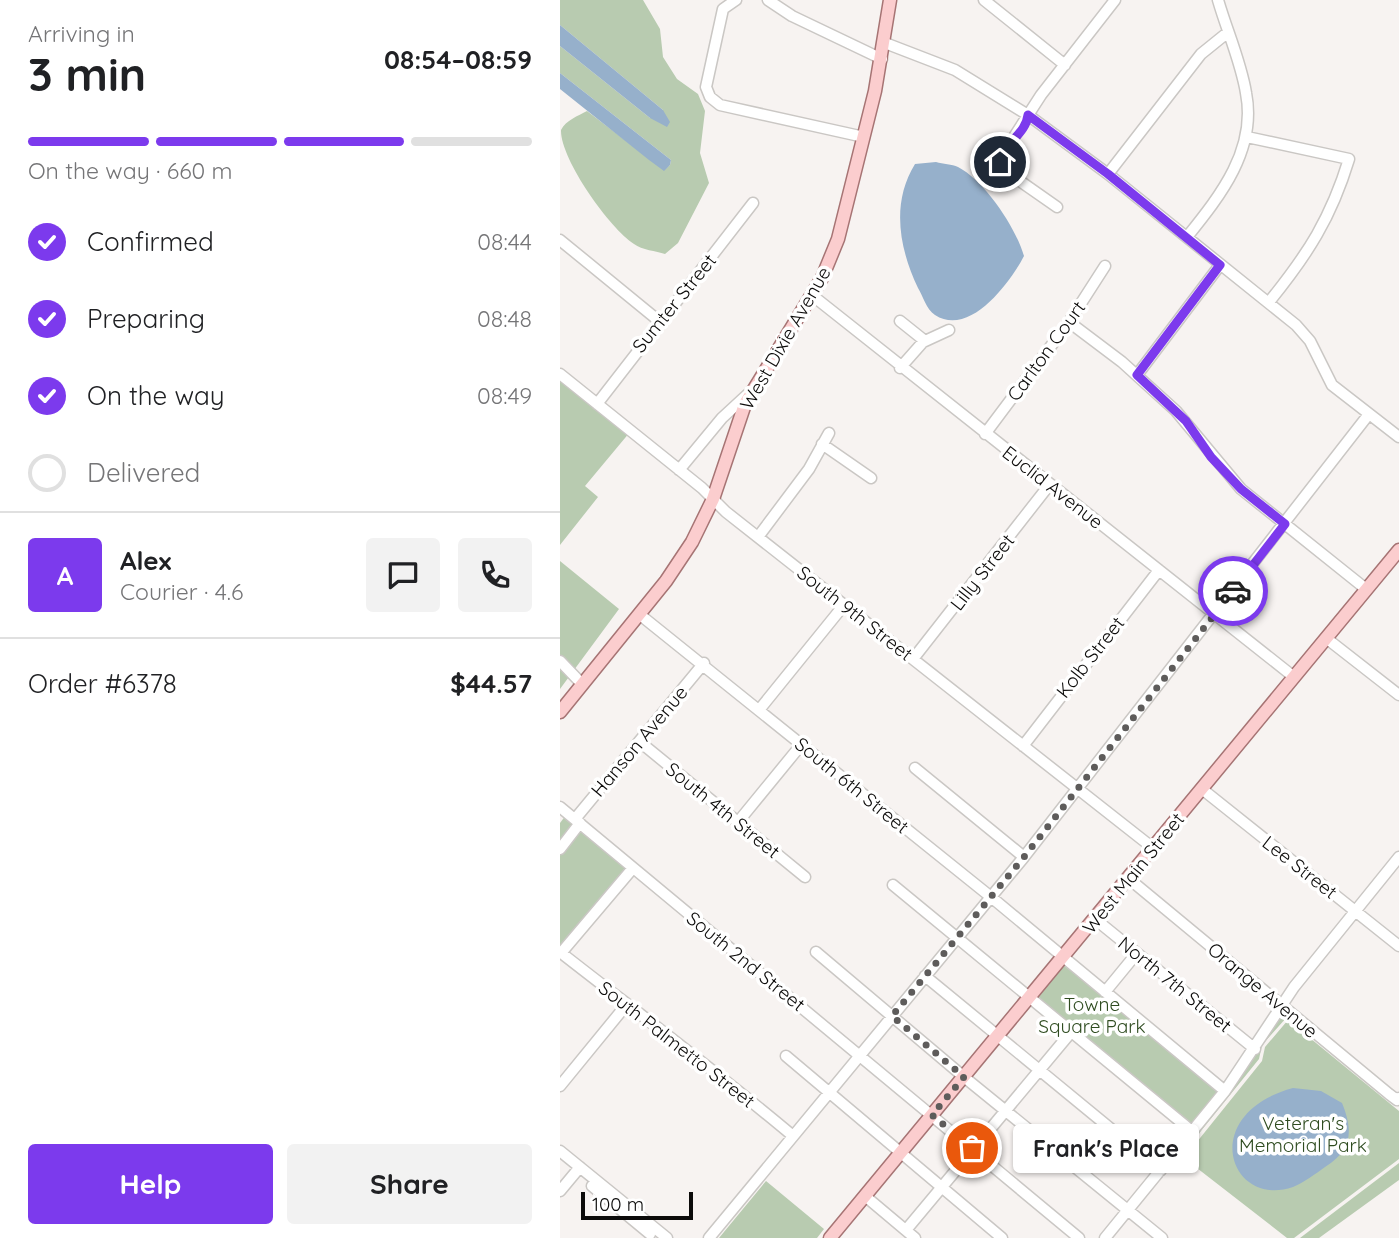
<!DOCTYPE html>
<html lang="en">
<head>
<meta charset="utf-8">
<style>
	:root { --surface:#fff; --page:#f2f2f2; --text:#202124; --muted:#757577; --line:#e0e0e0; --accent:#7c3aed }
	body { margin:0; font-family:Quicksand,sans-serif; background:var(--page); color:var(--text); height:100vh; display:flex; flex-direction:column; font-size:26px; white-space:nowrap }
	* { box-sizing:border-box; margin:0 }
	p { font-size:23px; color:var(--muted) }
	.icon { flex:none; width:38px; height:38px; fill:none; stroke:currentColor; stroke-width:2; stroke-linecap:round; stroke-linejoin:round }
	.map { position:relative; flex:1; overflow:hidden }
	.side { display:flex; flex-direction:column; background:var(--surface); width:560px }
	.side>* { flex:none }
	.scale { position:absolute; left:21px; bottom:18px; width:112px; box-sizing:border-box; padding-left:7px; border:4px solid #0c0b0a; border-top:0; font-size:19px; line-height:24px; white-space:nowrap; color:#0c0b0a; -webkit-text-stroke:5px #fff; paint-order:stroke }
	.pin { position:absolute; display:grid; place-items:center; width:60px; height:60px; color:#fff; margin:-30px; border:4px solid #fff; border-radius:50%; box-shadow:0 2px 7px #0007 }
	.courier { position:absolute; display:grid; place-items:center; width:70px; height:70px; margin:-35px; border:5px solid #7c3aed; border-radius:50%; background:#fff; color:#222; box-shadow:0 2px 9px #0007 }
	.bubble { position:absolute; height:49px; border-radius:7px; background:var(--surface); box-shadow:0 2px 5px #0004; font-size:23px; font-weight:800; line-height:49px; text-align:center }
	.head em { font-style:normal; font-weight:800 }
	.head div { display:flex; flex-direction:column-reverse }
	.head { display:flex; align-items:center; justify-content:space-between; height:119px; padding:0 28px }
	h1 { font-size:46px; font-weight:800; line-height:52px }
	.bar { display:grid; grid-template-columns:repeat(4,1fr); gap:10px 7px; align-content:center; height:84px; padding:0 28px }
	.bar i { height:9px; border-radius:5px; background:var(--line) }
	.bar .on { background:var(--accent) }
	.bar p { grid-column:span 4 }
	.line { display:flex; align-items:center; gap:18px; padding:0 28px; border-top:2px solid var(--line) }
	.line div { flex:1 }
	.round { display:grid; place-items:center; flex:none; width:74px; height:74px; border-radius:7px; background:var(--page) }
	ol { padding:0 28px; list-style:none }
	li { display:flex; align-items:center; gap:21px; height:77px }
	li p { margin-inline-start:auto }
	li .icon { padding:7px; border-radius:50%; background:var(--accent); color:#fff; stroke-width:4 }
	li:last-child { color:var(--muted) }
	li i { width:38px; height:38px; border:4px solid var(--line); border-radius:50% }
	.primary-button { display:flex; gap:14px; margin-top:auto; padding:14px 28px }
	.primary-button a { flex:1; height:80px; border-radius:7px; background:var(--accent); color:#fff; font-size:28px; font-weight:800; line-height:80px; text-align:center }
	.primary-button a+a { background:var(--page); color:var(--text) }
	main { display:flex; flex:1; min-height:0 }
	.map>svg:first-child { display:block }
	.green { fill:#b8cbb0 }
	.water { fill:#96b0cb }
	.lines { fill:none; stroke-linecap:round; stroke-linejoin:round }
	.minor-casing { stroke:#cac7c4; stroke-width:13 }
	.major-casing { stroke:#a67474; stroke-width:15 }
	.minor { stroke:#fff; stroke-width:10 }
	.major { stroke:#fbcdce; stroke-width:12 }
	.done { stroke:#5e5c5b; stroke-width:7; stroke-dasharray:0 12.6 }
	.route { stroke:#7c3aed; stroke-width:9 }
	.labels { text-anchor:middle; stroke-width:7; stroke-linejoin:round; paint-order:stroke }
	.street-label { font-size:19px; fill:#0c0b0a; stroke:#fff }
	.park-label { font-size:19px; fill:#2f4c20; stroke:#fff }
</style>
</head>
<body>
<main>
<section class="side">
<div class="head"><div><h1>3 min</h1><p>Arriving in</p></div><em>08:54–08:59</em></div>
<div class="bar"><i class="on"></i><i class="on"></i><i class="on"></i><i></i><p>On the way · 660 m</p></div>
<ol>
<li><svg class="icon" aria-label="check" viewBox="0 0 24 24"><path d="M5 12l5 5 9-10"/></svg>Confirmed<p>08:44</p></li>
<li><svg class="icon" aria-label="check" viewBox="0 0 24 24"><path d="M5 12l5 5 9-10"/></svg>Preparing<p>08:48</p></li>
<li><svg class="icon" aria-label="check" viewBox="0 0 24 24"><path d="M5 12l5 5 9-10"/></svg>On the way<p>08:49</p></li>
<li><i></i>Delivered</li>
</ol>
<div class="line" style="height:126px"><b class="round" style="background:var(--accent);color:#fff">A</b><div><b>Alex</b><p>Courier · 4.6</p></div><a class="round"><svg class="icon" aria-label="chat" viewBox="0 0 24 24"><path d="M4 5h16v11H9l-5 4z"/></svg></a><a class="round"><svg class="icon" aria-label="phone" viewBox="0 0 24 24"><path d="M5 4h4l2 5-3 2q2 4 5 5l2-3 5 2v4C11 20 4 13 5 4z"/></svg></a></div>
<div class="line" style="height:91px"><div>Order #6378</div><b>$44.57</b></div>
<div class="primary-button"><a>Help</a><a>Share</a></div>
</section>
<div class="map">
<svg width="839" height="1238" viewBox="0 0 839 1238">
	<rect width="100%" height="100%" fill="#f7f3f1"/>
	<path class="green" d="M0,0H83L100,29L103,57L117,79L138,94L145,111L140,153L149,183L118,243L105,254C96,251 82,250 74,244C50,229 0,159 1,130C6,120 18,116 27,111L104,170L110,165L111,160L0,73V46L90,118L103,110L0,25Z
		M0,376L70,432L25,486L38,497L0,545Z
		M0,561L59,609L0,689Z
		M6,815L72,868L0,958V823Z
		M505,964L659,1092L632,1125L476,997Z
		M722,1007L839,1107L727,1017L702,1045L699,1059L620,1157L615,1153Z
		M728,1020L839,1111V1159L734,1238H727L624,1158L702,1061L705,1047Z
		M839,1163V1180L759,1238H740Z
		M206,1181L264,1229L257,1238H159Z"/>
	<path class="water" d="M0,25L103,110L110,122L107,127L90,118L0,46Z
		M0,73L111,160L110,165L104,171L89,160L0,89Z
		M376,162C383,164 392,164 398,167C425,181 456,228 464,256C451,281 410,338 375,315C366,309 363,296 358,288C339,248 331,203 355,164Z
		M733,1088L761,1091L782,1103C793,1130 793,1150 765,1167C755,1174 745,1182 733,1187C669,1209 637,1114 733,1088Z"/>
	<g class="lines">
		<g class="minor-casing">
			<path id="minor" d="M176,0L163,9L146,87L150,97L160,105L304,137
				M208,0L232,16L322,59
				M424,0L505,65
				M325,43L395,70L468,115L548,174L736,325L750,341L772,385L839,437
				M687,137L789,159C771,218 748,254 709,302
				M548,174L641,54L667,33
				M497,207L447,172L442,167L441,157L481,95L555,0
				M627,237C661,195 697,149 686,93C681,62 667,31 658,0
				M0,240L99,321
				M253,296L734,677
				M340,321L365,341
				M509,322L562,362L616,411L681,489L806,589
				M340,368L363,342L389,330
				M0,374L142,488L166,512L593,848
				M577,375L660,265
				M37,404L193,203
				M425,434L509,322L545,266
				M262,444L311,478
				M119,470L162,418L188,394
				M198,537L249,469L269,433
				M79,614L431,897L665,1091
				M766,638L839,695
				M353,659L490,484
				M0,661L22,684
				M199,710L284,605
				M80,742L245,877
				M463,746L599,570
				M355,768L464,857
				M642,789L839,946
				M0,807L519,1238
				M15,819L144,663
				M178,822L241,745
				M0,849L20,823
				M568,878L829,1094L837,1100L839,1098
				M333,885L633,1132
				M535,919L695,1049
				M0,952C78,1013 157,1072 233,1136
				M256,952L404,1077L602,1238
				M1,953L73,868
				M365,976L601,1170
				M545,992L577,953
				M226,1056L442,1238
				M0,1086L67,1004
				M0,1151L107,1238
				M32,1186L90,1234
				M0,1191L20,1167
				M305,1196L355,1238
				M346,1230L512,1031
				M149,1238L464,857L809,414
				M545,1238L665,1091L734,987L839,857"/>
		</g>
		<g class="major-casing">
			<path id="major" d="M0,712L106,581L132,542L153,499L185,404L262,278L278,239L315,91L330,0
				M270,1238L839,550"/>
		</g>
		<use href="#minor" class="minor"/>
		<use href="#major" class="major"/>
	</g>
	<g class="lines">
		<path class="done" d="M412,1148L372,1115L404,1077L332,1016L464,857L673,591"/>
		<path class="route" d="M440,162C444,143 466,134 468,115L548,174L660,265L577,375L626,421L651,457L681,489L725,524L673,591"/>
	</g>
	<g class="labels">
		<g class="street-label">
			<text transform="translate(114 303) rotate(-51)" y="7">Sumter Street</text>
			<text transform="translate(225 338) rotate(-60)" y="7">West Dixie Avenue</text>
			<text transform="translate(486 351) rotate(-54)" y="7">Carlton Court</text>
			<text transform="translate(493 487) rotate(38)" y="7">Euclid Avenue</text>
			<text transform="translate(422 572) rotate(-52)" y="7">Lilly Street</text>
			<text transform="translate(295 613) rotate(38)" y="7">South 9th Street</text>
			<text transform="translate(530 657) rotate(-52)" y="7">Kolb Street</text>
			<text transform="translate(79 741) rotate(-50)" y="7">Hanson Avenue</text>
			<text transform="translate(292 785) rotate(39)" y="7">South 6th Street</text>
			<text transform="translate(163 810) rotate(39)" y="7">South 4th Street</text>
			<text transform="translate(740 867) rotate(38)" y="7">Lee Street</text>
			<text transform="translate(573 873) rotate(-51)" y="7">West Main Street</text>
			<text transform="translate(186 961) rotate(39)" y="7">South 2nd Street</text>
			<text transform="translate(615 984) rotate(39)" y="7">North 7th Street</text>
			<text transform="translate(703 990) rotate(40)" y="7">Orange Avenue</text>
			<text transform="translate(117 1044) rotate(38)" y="7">South Palmetto Street</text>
		</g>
		<g class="park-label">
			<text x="532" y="1011">Towne<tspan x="532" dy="22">Square Park</tspan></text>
			<text x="743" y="1130">Veteran's<tspan x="743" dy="22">Memorial Park</tspan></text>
		</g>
	</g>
</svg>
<div class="scale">100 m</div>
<div class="pin" style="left:412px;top:1148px;background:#ea580c"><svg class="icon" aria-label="bag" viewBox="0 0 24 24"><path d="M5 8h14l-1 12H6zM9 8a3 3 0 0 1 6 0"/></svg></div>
<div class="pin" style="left:440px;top:162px;background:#1f2937"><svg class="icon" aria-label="home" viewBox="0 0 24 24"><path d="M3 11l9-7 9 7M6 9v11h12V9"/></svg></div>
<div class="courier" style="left:673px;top:591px"><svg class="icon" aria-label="car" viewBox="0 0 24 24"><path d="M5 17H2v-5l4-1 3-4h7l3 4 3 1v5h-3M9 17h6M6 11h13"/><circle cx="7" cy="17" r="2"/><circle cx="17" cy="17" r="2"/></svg></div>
<div class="bubble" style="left:453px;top:1124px;width:186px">Frank's Place</div>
</div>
</main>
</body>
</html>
